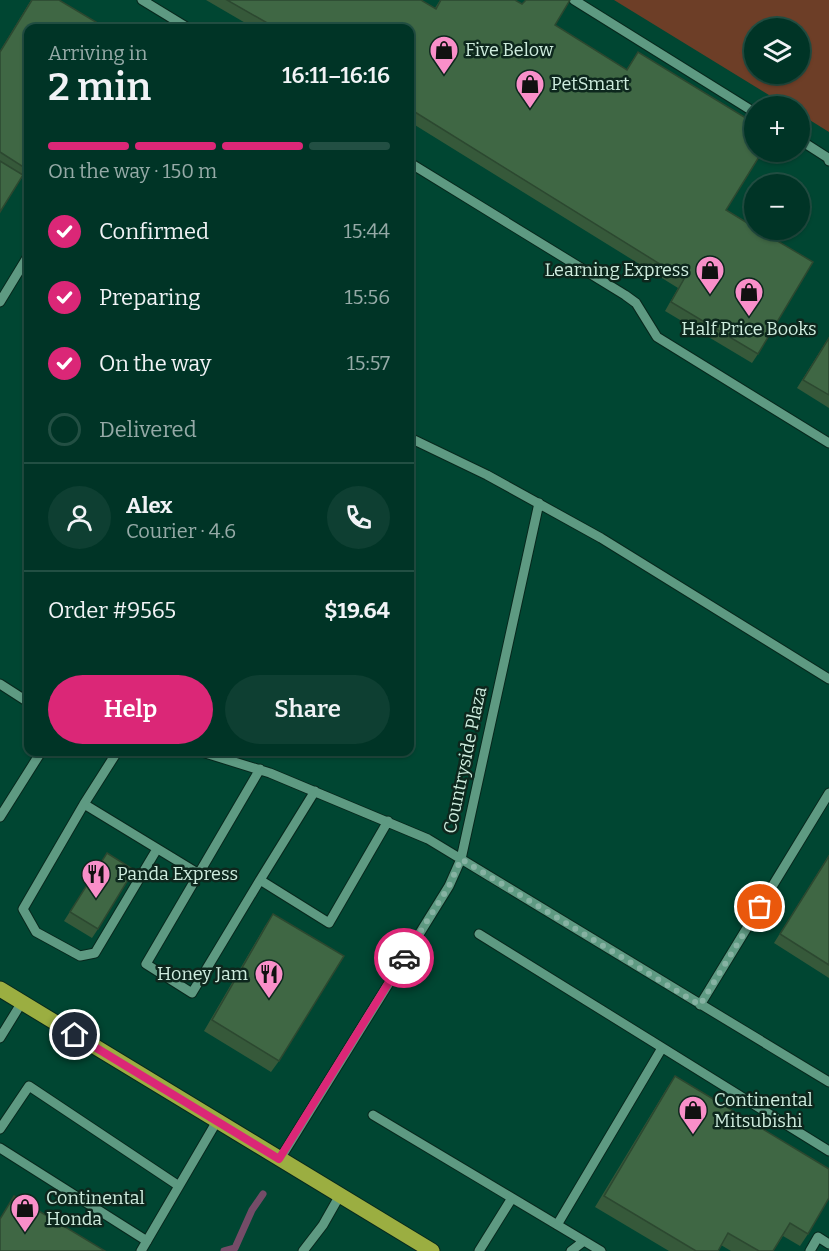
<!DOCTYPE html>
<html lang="en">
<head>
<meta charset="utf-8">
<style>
	:root { --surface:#003426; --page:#0e3f32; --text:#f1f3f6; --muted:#95aaa7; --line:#224f43; --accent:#db2777 }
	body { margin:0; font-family:Bitter,serif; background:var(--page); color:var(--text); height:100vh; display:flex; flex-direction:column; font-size:22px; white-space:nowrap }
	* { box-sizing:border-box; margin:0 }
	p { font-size:20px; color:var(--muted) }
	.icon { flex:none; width:33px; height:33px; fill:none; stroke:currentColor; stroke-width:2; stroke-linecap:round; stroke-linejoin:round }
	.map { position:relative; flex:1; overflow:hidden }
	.details { position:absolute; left:24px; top:24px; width:390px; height:732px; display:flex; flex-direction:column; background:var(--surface); border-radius:12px; box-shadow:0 2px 4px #0004,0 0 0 2px var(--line) }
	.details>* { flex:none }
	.fabs { position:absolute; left:744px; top:18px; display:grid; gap:12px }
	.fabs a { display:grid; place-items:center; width:66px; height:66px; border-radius:50%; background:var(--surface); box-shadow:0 2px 4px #0004,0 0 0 2px var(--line); font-size:30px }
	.pin { position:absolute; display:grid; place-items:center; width:51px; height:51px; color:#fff; margin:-26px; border:3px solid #fff; border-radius:50%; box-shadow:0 2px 6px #0007 }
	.courier { position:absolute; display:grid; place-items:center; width:60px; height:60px; margin:-30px; border:4px solid #db2777; border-radius:50%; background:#fff; color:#222; box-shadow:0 2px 8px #0007 }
	.overview em { font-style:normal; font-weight:600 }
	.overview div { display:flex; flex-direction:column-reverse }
	.overview { display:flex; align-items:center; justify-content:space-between; height:102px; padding:0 24px }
	h1 { font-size:39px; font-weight:600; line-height:45px }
	.bar { display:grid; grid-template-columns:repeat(4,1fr); gap:9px 6px; align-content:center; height:72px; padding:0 24px }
	.bar i { height:8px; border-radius:4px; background:var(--line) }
	.bar .selected { background:var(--accent) }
	.bar p { grid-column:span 4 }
	.line { display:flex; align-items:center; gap:15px; padding:0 24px; border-top:2px solid var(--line) }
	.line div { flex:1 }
	.round { display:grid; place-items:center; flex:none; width:63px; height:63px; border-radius:32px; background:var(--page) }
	ol { padding:0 24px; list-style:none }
	li { display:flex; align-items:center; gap:18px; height:66px }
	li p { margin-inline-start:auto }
	li .icon { padding:6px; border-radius:50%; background:var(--accent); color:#fff; stroke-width:4 }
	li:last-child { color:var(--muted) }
	li i { width:33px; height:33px; border:3px solid var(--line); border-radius:50% }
	.action { display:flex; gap:12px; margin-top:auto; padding:12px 24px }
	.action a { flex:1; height:69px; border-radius:36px; background:var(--accent); color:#fff; font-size:24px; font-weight:600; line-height:69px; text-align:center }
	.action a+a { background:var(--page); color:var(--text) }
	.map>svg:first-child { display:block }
	.green { fill:#6d3e27; fill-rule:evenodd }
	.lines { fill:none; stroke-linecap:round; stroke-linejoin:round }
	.stream { stroke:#744c68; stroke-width:7 }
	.service-casing { stroke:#07281d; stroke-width:11 }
	.primary-casing { stroke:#07281d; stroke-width:17 }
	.service { stroke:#5e9a82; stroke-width:9 }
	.primary { stroke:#9bae41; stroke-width:15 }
	.wall { fill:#36593a }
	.building { fill:#3f6744; stroke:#2c4830; stroke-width:1.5 }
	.done { stroke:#86b2a2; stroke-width:6; stroke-dasharray:0 10.8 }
	.route { stroke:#db2777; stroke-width:8 }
	.labels { text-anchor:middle; stroke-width:5; stroke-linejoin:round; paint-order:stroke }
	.poi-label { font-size:18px; fill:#ceecde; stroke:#0d271d; text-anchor:start }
	.street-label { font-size:18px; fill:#ceecde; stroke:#0d271d }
</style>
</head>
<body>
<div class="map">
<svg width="829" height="1251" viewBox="0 0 829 1251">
	<rect width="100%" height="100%" fill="#004632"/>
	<path class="green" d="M614,0H829V132L800,114V106H787ZM754,28H800V74H754Z"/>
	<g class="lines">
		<path class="stream" d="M224,1251L235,1248L252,1210L263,1194"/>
		<g class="service-casing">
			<path id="service" d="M142,0L188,28
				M574,0L754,112
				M800,140L828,158L829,161
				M410,163L625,295L636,303L657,337L829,443
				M0,302L28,256
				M410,438L487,475L601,538L829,679
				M0,684L28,702
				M117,752L84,804L199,874
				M202,752L270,773L428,839L829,1082
				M260,769L146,964L192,993L260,880L329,923L388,821
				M84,804L23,909L36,932L80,956L95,953L157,849
				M0,817L41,752
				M260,880L315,791
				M479,934L829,1151
				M700,1005L829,793
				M0,1038L22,1002
				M373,1115L601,1251
				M0,1129L29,1086L179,1186
				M0,1148L147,1241
				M280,1159L449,886L461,859L539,503
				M557,1225L662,1048
				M141,1251L217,1121
				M303,1251L323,1225L340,1195
				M479,1251L512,1198
				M571,1251L584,1241
				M810,1251L818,1237L829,1244"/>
		</g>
		<g class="primary-casing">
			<path id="primary" d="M0,989L432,1251"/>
		</g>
		<use href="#service" class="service"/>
		<use href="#primary" class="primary"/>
	</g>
	<path class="wall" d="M31,0H59L28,28V182L21,178L0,212V51Z
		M206,0H421L435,8L440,0H515L626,70L638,52L726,210L758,354L752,363L665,311L678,288L410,122V28H254Z
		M829,337V408L797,388Z
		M107,853L98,929L92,938L64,921Z
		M829,855V978L774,943Z
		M273,914L279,1061L271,1072L204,1031L265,926Z
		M675,1076L808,1234L800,1246L783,1236L773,1251H731L721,1245L718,1251H669L595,1207L667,1088Z"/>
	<path class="building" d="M32,0H59L106,28H28V170L0,152V52Z
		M227,0H421L436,9L441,0H515L522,4L526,0H570L555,25L627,70L638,52L754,123V152H762L726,210L754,227V230H759L813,262L758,354L671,302L684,279L410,109V28H276Z
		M0,161L23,175L0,212Z
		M829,338V395L803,380Z
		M107,853L134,870L98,929L70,912Z
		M829,856V965L780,934Z
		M273,914L344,956L279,1061L212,1020Z
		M675,1076L829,1169V1198L808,1234L790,1223L773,1251H759L728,1233L718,1251H696L604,1196Z
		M14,1196L105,1251H0V1219Z"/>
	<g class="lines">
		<path class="done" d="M404,958L449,886L461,859L700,1005L760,907"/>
		<path class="route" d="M75,1035L279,1159L404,958"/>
	</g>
	<defs>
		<g id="shop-pin" transform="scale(1.5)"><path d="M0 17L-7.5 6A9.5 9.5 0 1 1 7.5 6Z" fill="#f98fc9" stroke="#0d271d"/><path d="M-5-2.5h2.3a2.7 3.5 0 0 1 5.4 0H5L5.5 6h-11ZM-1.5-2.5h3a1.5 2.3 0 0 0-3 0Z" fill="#111"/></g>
		<g id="restaurant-pin" transform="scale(1.5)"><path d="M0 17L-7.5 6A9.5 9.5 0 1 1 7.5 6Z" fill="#f98fc9" stroke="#0d271d"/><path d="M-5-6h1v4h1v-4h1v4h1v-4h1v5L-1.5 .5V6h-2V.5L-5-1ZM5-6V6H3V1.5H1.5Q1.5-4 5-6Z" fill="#111"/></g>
	</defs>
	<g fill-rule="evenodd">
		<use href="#shop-pin" x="444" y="50"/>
		<use href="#shop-pin" x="530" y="84"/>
		<use href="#shop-pin" x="710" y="270"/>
		<use href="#shop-pin" x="749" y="292"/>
		<use href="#restaurant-pin" x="96" y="874"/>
		<use href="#restaurant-pin" x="269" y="974"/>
		<use href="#shop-pin" x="693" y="1110"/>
		<use href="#shop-pin" x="25" y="1208"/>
	</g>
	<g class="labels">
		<g class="poi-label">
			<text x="465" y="56">Five Below</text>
			<text x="551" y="90">PetSmart</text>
			<text x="689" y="276" text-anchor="end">Learning Express</text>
			<text x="749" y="335" text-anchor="middle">Half Price Books</text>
			<text x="117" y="880">Panda Express</text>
			<text x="248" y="980" text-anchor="end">Honey Jam</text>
			<text x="714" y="1106">Continental<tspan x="714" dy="21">Mitsubishi</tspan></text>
			<text x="46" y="1204">Continental<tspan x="46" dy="21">Honda</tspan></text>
		</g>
		<g class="street-label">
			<text transform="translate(465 760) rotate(-78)" y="6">Countryside Plaza</text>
		</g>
	</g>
</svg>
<div class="fabs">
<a><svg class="icon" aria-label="layers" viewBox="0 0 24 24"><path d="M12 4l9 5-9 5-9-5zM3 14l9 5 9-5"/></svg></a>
<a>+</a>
<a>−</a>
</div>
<div class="pin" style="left:760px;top:907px;background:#ea580c"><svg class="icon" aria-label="bag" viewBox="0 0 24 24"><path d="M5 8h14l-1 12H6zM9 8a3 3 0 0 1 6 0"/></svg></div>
<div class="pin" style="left:75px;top:1035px;background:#1f2937"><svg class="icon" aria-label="home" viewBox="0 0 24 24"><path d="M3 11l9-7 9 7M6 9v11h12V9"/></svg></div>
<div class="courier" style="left:404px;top:958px"><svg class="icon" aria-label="car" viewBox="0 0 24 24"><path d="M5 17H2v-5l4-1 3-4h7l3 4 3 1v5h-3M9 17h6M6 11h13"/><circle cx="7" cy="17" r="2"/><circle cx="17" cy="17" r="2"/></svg></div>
<section class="details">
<div class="overview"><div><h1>2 min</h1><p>Arriving in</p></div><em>16:11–16:16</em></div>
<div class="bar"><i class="selected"></i><i class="selected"></i><i class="selected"></i><i></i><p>On the way · 150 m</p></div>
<ol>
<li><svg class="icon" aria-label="check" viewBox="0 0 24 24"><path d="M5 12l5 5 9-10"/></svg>Confirmed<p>15:44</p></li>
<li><svg class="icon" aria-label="check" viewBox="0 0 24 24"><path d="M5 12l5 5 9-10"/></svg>Preparing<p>15:56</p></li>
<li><svg class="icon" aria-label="check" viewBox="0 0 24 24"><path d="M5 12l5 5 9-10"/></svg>On the way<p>15:57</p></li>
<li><i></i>Delivered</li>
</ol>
<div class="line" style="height:108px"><a class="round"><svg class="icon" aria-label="person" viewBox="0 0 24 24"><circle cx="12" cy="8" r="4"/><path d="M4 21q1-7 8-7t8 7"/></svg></a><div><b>Alex</b><p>Courier · 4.6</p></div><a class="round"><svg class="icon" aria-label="phone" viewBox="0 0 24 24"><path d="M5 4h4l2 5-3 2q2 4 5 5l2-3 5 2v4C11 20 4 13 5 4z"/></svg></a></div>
<div class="line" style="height:78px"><div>Order #9565</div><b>$19.64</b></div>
<div class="action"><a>Help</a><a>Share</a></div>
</section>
</div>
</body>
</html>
